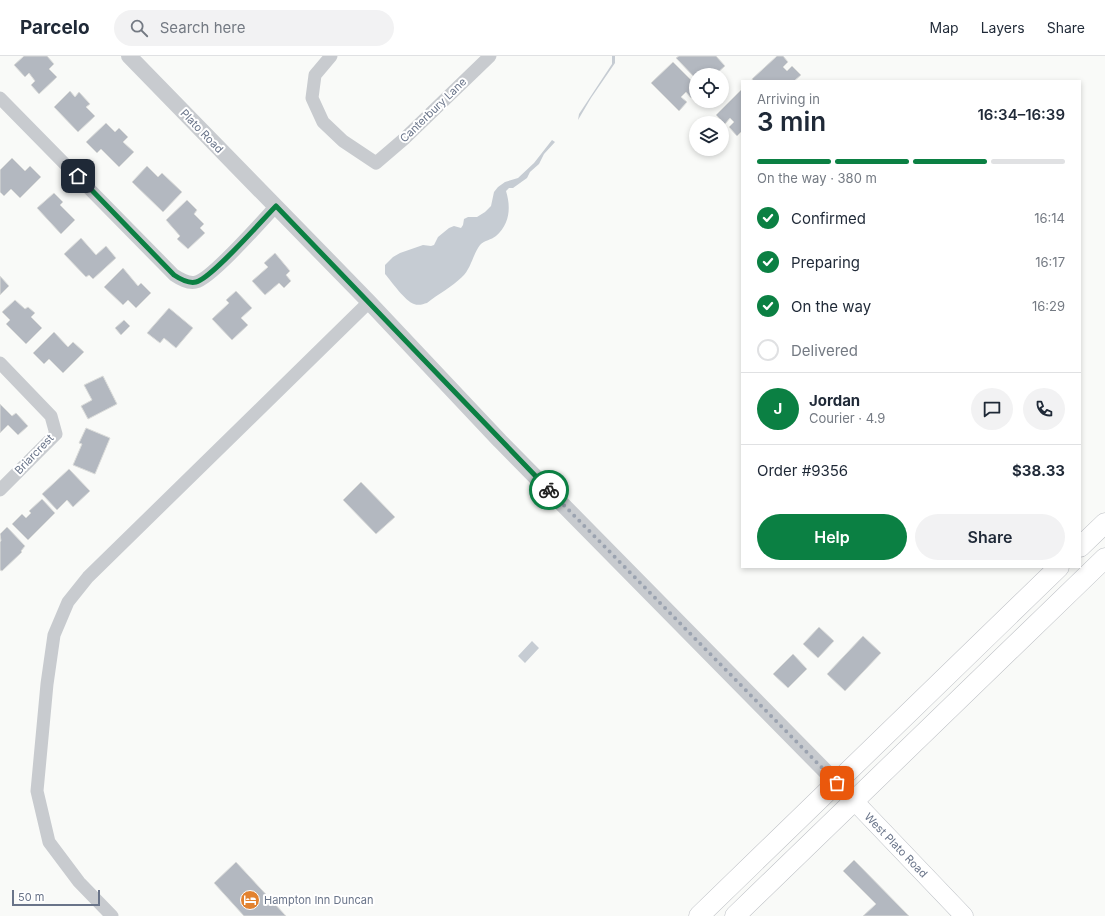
<!DOCTYPE html>
<html lang="en">
<head>
<meta charset="utf-8">
<style>
	:root { --surface:#fff; --page:#f2f2f3; --text:#1f2937; --muted:#747a83; --line:#e0e1e3; --accent:#0b8043 }
	body { margin:0; font-family:Inter,sans-serif; background:var(--page); color:var(--text); height:100vh; display:flex; flex-direction:column; font-size:15px; white-space:nowrap }
	* { box-sizing:border-box; margin:0 }
	p { font-size:13px; color:var(--muted) }
	.icon { flex:none; width:22px; height:22px; fill:none; stroke:currentColor; stroke-width:2; stroke-linecap:round; stroke-linejoin:round }
	.map { position:relative; flex:1; overflow:hidden }
	.panel { position:absolute; left:741px; top:24px; width:340px; height:488px; display:flex; flex-direction:column; background:var(--surface); border-radius:0px; box-shadow:0 2px 6px #0003 }
	.panel>* { flex:none }
	.controls { position:absolute; left:689px; top:12px; display:grid; gap:8px }
	.controls a { display:grid; place-items:center; width:40px; height:40px; border-radius:50%; background:var(--surface); box-shadow:0 2px 6px #0003; font-size:20px }
	.scale { position:absolute; left:12px; bottom:10px; width:88px; box-sizing:border-box; padding-left:4px; border:2px solid #697489; border-top:0; font-size:11px; line-height:14px; white-space:nowrap; color:#697489; -webkit-text-stroke:3px #fff; paint-order:stroke }
	.pin { position:absolute; display:grid; place-items:center; width:34px; height:34px; color:#fff; margin:-17px; border-radius:8px; box-shadow:0 2px 6px #0006 }
	.courier { position:absolute; display:grid; place-items:center; width:40px; height:40px; margin:-20px; border:3px solid #0b8043; border-radius:50%; background:#fff; color:#222; box-shadow:0 1px 5px #0007 }
	.overview em { font-style:normal; font-weight:600 }
	.overview div { display:flex; flex-direction:column-reverse }
	.overview { display:flex; align-items:center; justify-content:space-between; height:68px; padding:0 16px }
	h1 { font-size:26px; font-weight:600; line-height:30px }
	.bar { display:grid; grid-template-columns:repeat(4,1fr); gap:6px 4px; align-content:center; height:48px; padding:0 16px }
	.bar i { height:5px; border-radius:3px; background:var(--line) }
	.bar .current { background:var(--accent) }
	.bar p { grid-column:span 4 }
	.line { display:flex; align-items:center; gap:10px; padding:0 16px; border-top:1px solid var(--line) }
	.line div { flex:1 }
	.round { display:grid; place-items:center; flex:none; width:42px; height:42px; border-radius:21px; background:var(--page) }
	ol { padding:0 16px; list-style:none }
	li { display:flex; align-items:center; gap:12px; height:44px }
	li p { margin-inline-start:auto }
	li .icon { padding:4px; border-radius:50%; background:var(--accent); color:#fff; stroke-width:4 }
	li:last-child { color:var(--muted) }
	li i { width:22px; height:22px; border:2px solid var(--line); border-radius:50% }
	.cta { display:flex; gap:8px; margin-top:auto; padding:8px 16px }
	.cta a { flex:1; height:46px; border-radius:24px; background:var(--accent); color:#fff; font-size:16px; font-weight:600; line-height:46px; text-align:center }
	.cta a+a { background:var(--page); color:var(--text) }
	header { display:flex; align-items:center; gap:24px; box-sizing:border-box; height:56px; padding:0 20px; background:var(--surface); border-bottom:1px solid var(--line) }
	header strong { font-size:19px }
	nav { display:flex; gap:22px; margin-inline-start:auto; font-size:14px }
	.search { width:280px; height:36px; background:var(--page); display:flex; align-items:center; gap:10px; box-sizing:border-box; padding:0 14px; border-radius:22px; color:var(--muted); font-size:15px }
	.map>svg:first-child { display:block }
	.water { fill:#c6ccd3 }
	.building { fill:#b3b8c0; stroke:#dbdcda }
	.lines { fill:none; stroke-linecap:round; stroke-linejoin:round }
	.secondary-casing { stroke:#babec4; stroke-width:19 }
	.primary-casing { stroke:#bbbec3; stroke-width:21 }
	.minor { stroke:#c8cbcf; stroke-width:13 }
	.tertiary { stroke:#c8cbcf; stroke-width:16 }
	.secondary { stroke:#fff; stroke-width:18 }
	.primary { stroke:#fff; stroke-width:20 }
	.done { stroke:#9ba3b0; stroke-width:4; stroke-dasharray:0 7.2 }
	.route { stroke:#0b8043; stroke-width:5 }
	.labels { text-anchor:middle; stroke-width:4; stroke-linejoin:round; paint-order:stroke }
	.street-label { font-size:11px; fill:#697489; stroke:#fff }
	.poi-label { font-size:11px; fill:#697489; stroke:#fff; text-anchor:start }
</style>
</head>
<body>
<header>
<strong>Parcelo</strong>
<div class="search"><svg class="icon" aria-label="search" viewBox="0 0 24 24"><circle cx="10" cy="10" r="6"/><path d="M15 15l6 6"/></svg>Search here</div>
<nav><a>Map</a><a>Layers</a><a>Share</a></nav>
</header>
<div class="map">
<svg width="1105" height="860" viewBox="0 0 1105 860">
	<rect width="100%" height="100%" fill="#f9faf8"/>
	<path class="water" d="M612,0H615V7L591,42L578,64L579,58L612,8Z
		M552,84L555,86L544,98L539,108L530,116L527,122L513,132H509L506,135C511,151 510,168 496,180C491,184 485,184 480,189C473,198 471,213 462,221C452,231 438,238 427,247C423,248 419,250 414,248C405,245 392,226 385,218V209L393,201L400,197L423,189L431,190L434,189L438,181L449,172L454,170L461,172L463,169L464,163L468,161H477L485,156L491,150L494,136L498,131L505,126L518,122L534,107Z
		M532,585L539,592L525,607L518,600Z"/>
	<path class="building" d="M24,0H47L54,8L49,13L57,21L39,38L31,29L35,25L29,17L25,21L14,9Z
		M679,0H716L725,10L716,18L710,12L707,16L710,19H696V23L676,2Z
		M777,0H783L788,6L783,11L787,15L792,10L801,19L794,25H753L752,23Z
		M673,6L696,29V37L691,42L686,36L681,41L687,46L679,55L651,27Z
		M742,33V75L737,80L729,71L734,66L730,62L725,68L716,59Z
		M70,35L75,41L79,36L90,48L86,51L95,60L78,76L54,51Z
		M106,67L115,76L119,72L128,81L123,86L134,96L119,111L101,93L97,97L86,86Z
		M12,102L25,115L30,110L41,121L20,142L11,133L4,140L0,136V114Z
		M147,110L158,121L162,117L182,136L163,156L132,126Z
		M54,137L63,146L60,149L75,164L61,178L37,152Z
		M187,144L197,154L194,158L204,168L200,172L205,177L188,193L177,183L180,180L166,164Z
		M81,182L96,199L106,190L116,202L93,223L89,219L86,221L64,198Z
		M275,197L290,215L286,219L291,225L284,232L279,227L265,239L252,225L268,211L264,207Z
		M123,212L138,230L141,227L151,237L136,252L128,244L123,249L104,231Z
		M0,220L9,230L0,239Z
		M236,235L252,252L241,262L248,269L232,284L212,263L229,247L226,244Z
		M15,244L25,253L28,251L35,257L31,261L42,272L26,288L6,268L10,264L2,256Z
		M169,252L193,272L176,292L164,282L160,287L147,277Z
		M124,264L130,270L121,279L115,272Z
		M54,276L68,291L73,286L84,296L63,317L49,303L44,308L33,297Z
		M103,320L117,348L88,363L81,350L92,344L84,329Z
		M0,348L12,360L16,357L28,370L18,379L8,369L0,377Z
		M86,372L110,382L95,418L73,409L82,388L79,387Z
		M69,413L90,435L73,451L67,444L57,454L42,438Z
		M361,426L395,461L376,478L343,444Z
		M42,443L55,457L28,484L12,468L22,458L26,462L31,457L29,455Z
		M7,471L25,490L21,495L22,496L2,515L0,514V486L1,485L0,478Z
		M819,571L834,585L818,602L803,588Z
		M863,580L881,597L845,635L827,618Z
		M793,598L807,613L788,632L773,618Z
		M854,804L909,860H863L876,848L843,815Z
		M236,806L286,860H244L214,827Z"/>
	<g class="lines">
		<g class="secondary-casing">
			<path id="secondary" d="M837,727L964,860"/>
		</g>
		<g class="primary-casing">
			<path id="primary" d="M1080,491L1105,467
				M699,860L1059,511
				M735,860L1105,502"/>
		</g>
		<path class="minor" d="M331,0L315,19L312,42L323,66L343,85L376,107L404,83L490,0
			M0,42L174,219C180,223 188,228 196,226C211,223 263,164 276,150
			M0,307L51,360L56,378L0,434
			M112,860L79,826L49,786L37,735L47,628L54,579L68,546L88,521L369,246"/>
		<path class="tertiary" d="M129,0L369,246L500,385L837,727"/>
		<use href="#secondary" class="secondary"/>
		<use href="#primary" class="primary"/>
	</g>
	<g class="lines">
		<path class="done" d="M549,434L837,727"/>
		<path class="route" d="M78,120L174,219C180,223 188,228 196,226C211,223 262,164 276,150L549,434"/>
	</g>
	<defs>
		<g id="hotel-disc" transform="scale(1)"><circle r="9.5" fill="#e28230" stroke="#fff"/><path d="M-6-4.5h1.5V1H6V5H4.5V3h-9V5H-6ZM-4 0a1.8 1.8 0 1 1 3.6 0ZM.5 0V-2.5h3Q6-2.5 6 0Z" fill="#fff"/></g>
	</defs>
	<g fill-rule="evenodd">
		<use href="#hotel-disc" x="250" y="844"/>
	</g>
	<g class="labels">
		<g class="street-label">
			<text transform="translate(433 54) rotate(-44)" y="4">Canterbury Lane</text>
			<text transform="translate(202 75) rotate(46)" y="4">Plato Road</text>
			<text transform="translate(34 398) rotate(-46)" y="4">Briarcrest</text>
			<text transform="translate(896 789) rotate(46)" y="4">West Plato Road</text>
		</g>
		<g class="poi-label">
			<text x="264" y="848">Hampton Inn Duncan</text>
		</g>
	</g>
</svg>
<div class="controls">
<a><svg class="icon" aria-label="locate" viewBox="0 0 24 24"><circle cx="12" cy="12" r="6"/><path d="M12 2v4M12 18v4M2 12h4M18 12h4"/></svg></a>
<a><svg class="icon" aria-label="layers" viewBox="0 0 24 24"><path d="M12 4l9 5-9 5-9-5zM3 14l9 5 9-5"/></svg></a>
</div>
<div class="scale">50 m</div>
<div class="pin" style="left:837px;top:727px;background:#ea580c"><svg class="icon" aria-label="bag" viewBox="0 0 24 24"><path d="M5 8h14l-1 12H6zM9 8a3 3 0 0 1 6 0"/></svg></div>
<div class="pin" style="left:78px;top:120px;background:#1f2937"><svg class="icon" aria-label="home" viewBox="0 0 24 24"><path d="M3 11l9-7 9 7M6 9v11h12V9"/></svg></div>
<div class="courier" style="left:549px;top:434px"><svg class="icon" aria-label="bike" viewBox="0 0 24 24"><circle cx="6" cy="16" r="4"/><circle cx="18" cy="16" r="4"/><path d="M6 16l4-8h5l3 8M10 8l3 8H6M13 5h3"/></svg></div>
<section class="panel">
<div class="overview"><div><h1>3 min</h1><p>Arriving in</p></div><em>16:34–16:39</em></div>
<div class="bar"><i class="current"></i><i class="current"></i><i class="current"></i><i></i><p>On the way · 380 m</p></div>
<ol>
<li><svg class="icon" aria-label="check" viewBox="0 0 24 24"><path d="M5 12l5 5 9-10"/></svg>Confirmed<p>16:14</p></li>
<li><svg class="icon" aria-label="check" viewBox="0 0 24 24"><path d="M5 12l5 5 9-10"/></svg>Preparing<p>16:17</p></li>
<li><svg class="icon" aria-label="check" viewBox="0 0 24 24"><path d="M5 12l5 5 9-10"/></svg>On the way<p>16:29</p></li>
<li><i></i>Delivered</li>
</ol>
<div class="line" style="height:72px"><b class="round" style="background:var(--accent);color:#fff">J</b><div><b>Jordan</b><p>Courier · 4.9</p></div><a class="round"><svg class="icon" aria-label="chat" viewBox="0 0 24 24"><path d="M4 5h16v11H9l-5 4z"/></svg></a><a class="round"><svg class="icon" aria-label="phone" viewBox="0 0 24 24"><path d="M5 4h4l2 5-3 2q2 4 5 5l2-3 5 2v4C11 20 4 13 5 4z"/></svg></a></div>
<div class="line" style="height:52px"><div>Order #9356</div><b>$38.33</b></div>
<div class="cta"><a>Help</a><a>Share</a></div>
</section>
</div>
</body>
</html>
